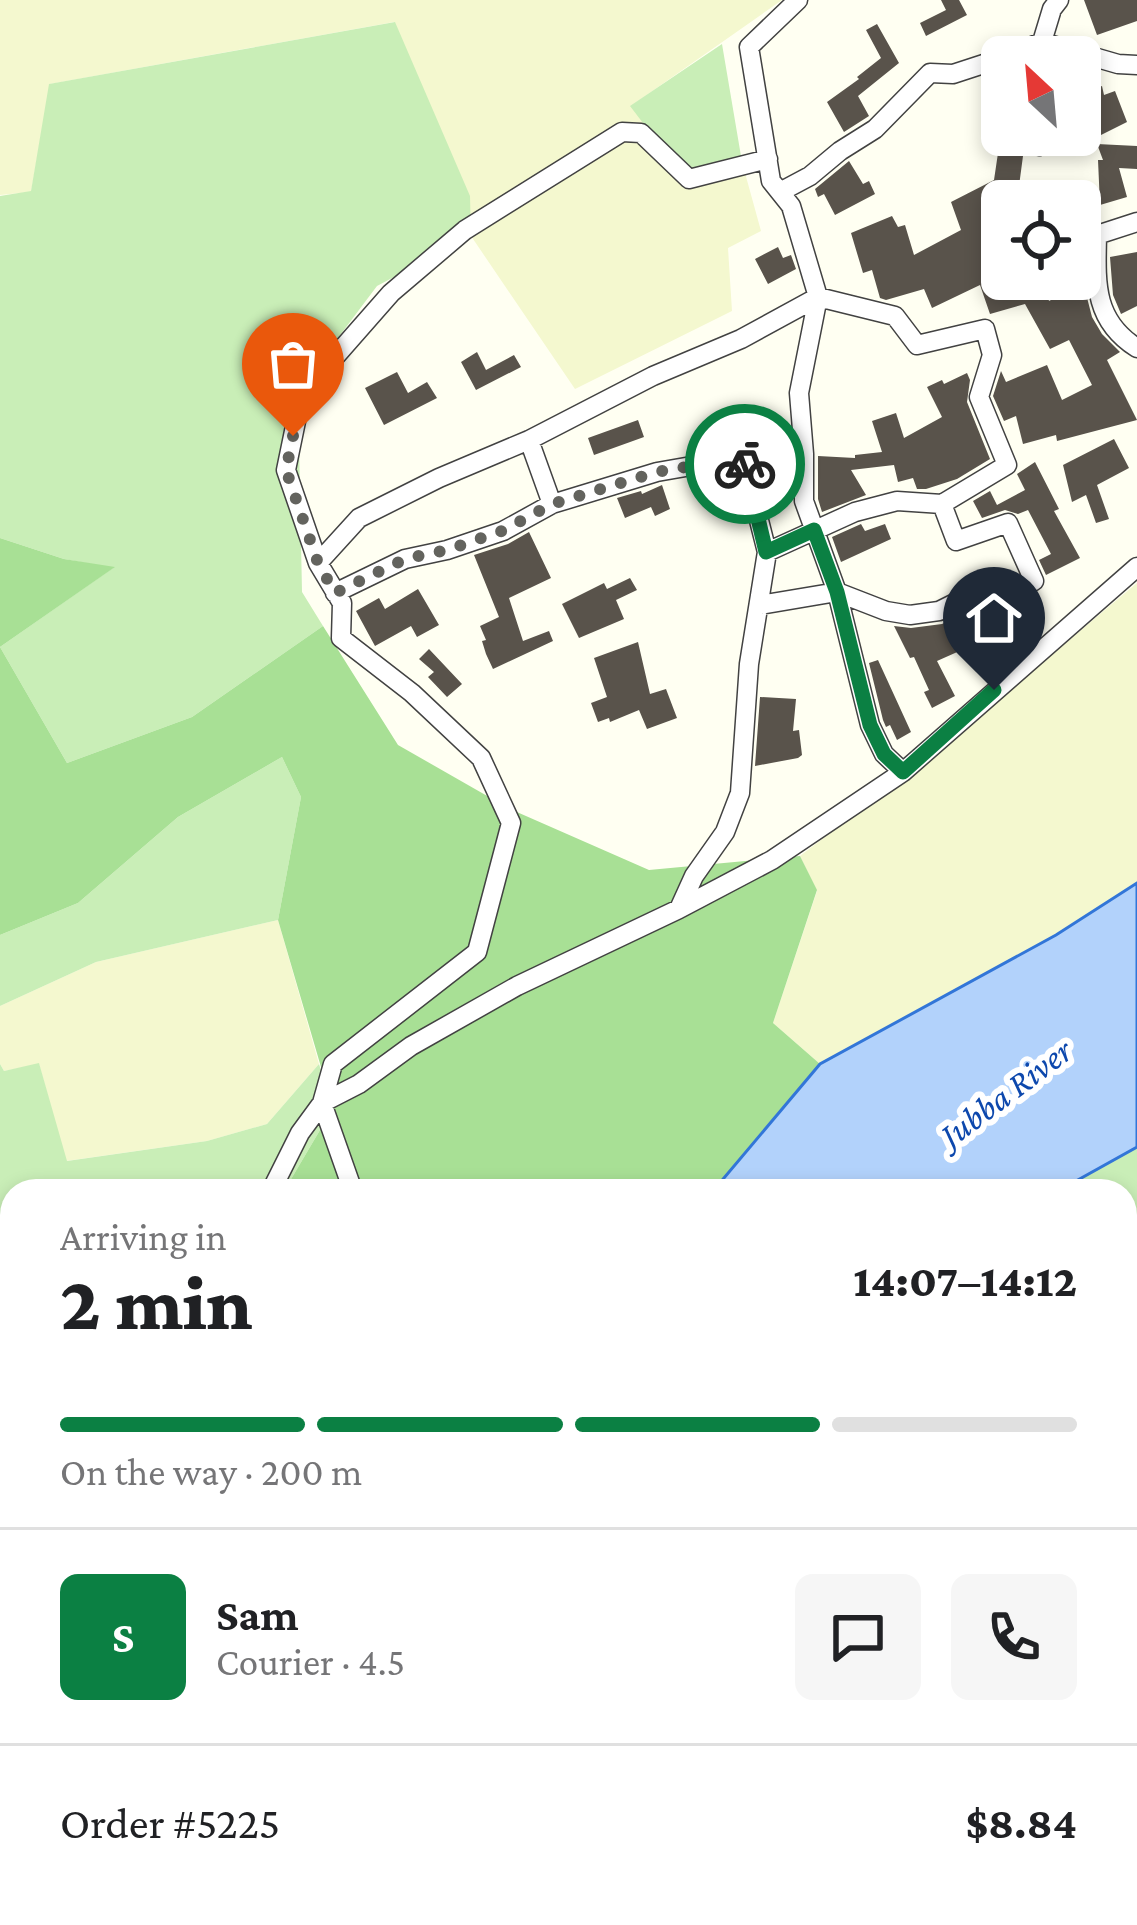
<!DOCTYPE html>
<html lang="en">
<head>
<meta charset="utf-8">
<style>
	:root { --surface:#fff; --page:#f6f6f6; --text:#202124; --muted:#757577; --line:#e0e0e0; --accent:#0b8043 }
	body { margin:0; font-family:"Crimson Pro",serif; background:var(--page); color:var(--text); height:100vh; display:flex; flex-direction:column; font-size:45px; white-space:nowrap }
	* { box-sizing:border-box; margin:0 }
	p { font-size:39px; color:var(--muted) }
	.icon { flex:none; width:66px; height:66px; fill:none; stroke:currentColor; stroke-width:2; stroke-linecap:round; stroke-linejoin:round }
	.map { position:relative; flex:1; overflow:hidden }
	.side { position:absolute; left:0px; top:1179px; width:1137px; height:747px; display:flex; flex-direction:column; background:var(--surface); border-radius:36px 36px 0 0; box-shadow:0 6px 18px #0003 }
	.side>* { flex:none }
	.needle { width:78px; rotate:334deg }
	.fabs { position:absolute; left:981px; top:36px; display:grid; gap:24px }
	.fabs a { display:grid; place-items:center; width:120px; height:120px; border-radius:18px; background:var(--surface); box-shadow:0 6px 18px #0003; font-size:60px }
	.pin { position:absolute; display:grid; place-items:center; width:102px; height:102px; color:#fff; margin:-123px -51px; border-radius:50% 50% 50% 0; rotate:-45deg; box-shadow:0 0 12px #0007 }
	.pin .icon { rotate:45deg }
	.courier { position:absolute; display:grid; place-items:center; width:120px; height:120px; margin:-60px; border:9px solid #0b8043; border-radius:50%; background:#fff; color:#222; box-shadow:0 3px 15px #0007 }
	.summary em { font-style:normal; font-weight:800 }
	.summary div { display:flex; flex-direction:column-reverse }
	.summary { display:flex; align-items:center; justify-content:space-between; height:204px; padding:0 60px }
	h1 { font-size:78px; font-weight:800; line-height:90px }
	.bar { display:grid; grid-template-columns:repeat(4,1fr); gap:18px 12px; align-content:center; height:144px; padding:0 60px }
	.bar i { height:15px; border-radius:9px; background:var(--line) }
	.bar .active { background:var(--accent) }
	.bar p { grid-column:span 4 }
	.line { display:flex; align-items:center; gap:30px; padding:0 60px; border-top:3px solid var(--line) }
	.line div { flex:1 }
	.round { display:grid; place-items:center; flex:none; width:126px; height:126px; border-radius:18px; background:var(--page) }
	.map>svg:first-child { display:block }
	.farmland { fill:#f4f8cf }
	.green { fill:#c9eeb7 }
	.forest { fill:#a8e095 }
	.water { fill:#b2d2fb; stroke:#3276d8; stroke-width:3 }
	.building { fill:#59534b }
	.lines { fill:none; stroke-linecap:round; stroke-linejoin:round }
	.minor-casing { stroke:#424242; stroke-width:21 }
	.minor { stroke:#fff; stroke-width:18 }
	.done { stroke:#63635e; stroke-width:12; stroke-dasharray:0 21.6 }
	.route { stroke:#0b8043; stroke-width:15 }
	.labels { text-anchor:middle; stroke-width:12; stroke-linejoin:round; paint-order:stroke }
	.water-label { font-size:36px; font-style:italic; fill:#0d48ad; stroke:#fff }
</style>
</head>
<body>
<div class="map">
<svg width="1137" height="1925" viewBox="0 0 1137 1925">
	<rect width="100%" height="100%" fill="#fffff2"/>
	<path class="farmland" d="M0,0H782L631,106L742,162L761,231L728,248L732,311L575,389L471,236L394,22L50,84L31,192L0,195Z
		M1137,583V883L1056,935L820,1064L773,1023L817,891L800,856L932,755Z
		M278,920L319,1064L267,1124L207,1141L66,1161L39,1064L4,1071L0,1064V1006L96,962Z
		M12,1341V1914H305L308,1925H0V1343Z
		M1127,1365L1137,1367V1746L1127,1760L1125,1759Z"/>
	<path class="green" d="M395,22L470,196L471,236L377,286L298,391L302,592L323,626L192,717L67,763L0,647L113,568L64,559L0,538V196L31,191L49,84Z
		M722,44L742,162L685,178L630,106Z
		M282,757L301,797L278,920L96,962L0,1006V935L78,903L178,817Z
		M39,1063L67,1161L207,1141L267,1124L319,1064L333,1108L284,1191H12V1341L0,1343V1064L4,1071Z
		M1137,1147V1268L1125,1271V1191H1058Z
		M1125,1759L1137,1772V1901L1125,1895Z"/>
	<path class="forest" d="M0,538L64,559L115,567L0,647L67,763L192,717L323,626L398,745L510,809L649,870L800,856L817,890L773,1023L820,1064L713,1191H284L333,1108L278,920L301,797L282,757L178,817L78,903L0,935Z
		M434,1914H690L705,1925H450Z"/>
	<path class="water" d="M1137,883V1147L1058,1191H713L820,1064L1056,935Z
		M1125,1895L1137,1901V1925H762L750,1914H1125Z"/>
	<path class="building" d="M941,0H959L967,15L926,36L920,23L946,10Z
		M1084,0H1137V21L1097,35Z
		M877,24L899,63L858,96L869,116L844,132L827,102L859,79L857,77L881,58L866,30Z
		M1102,86L1104,95L1115,91L1127,122L1095,138L1090,123L1080,129V94Z
		M1097,144L1137,146V169L1119,168L1127,197L1100,205L1098,160H1103Z
		M998,153L1023,156L1017,201H1002V279H1033L1042,296L1047,294L1049,301L1081,285L1080,263H1083L1084,286L1092,317L1102,334L1120,352L1107,360L1137,420L1057,441L1056,435L1023,444L1016,416L1004,421L993,396L1001,371L1006,382L1047,365L1062,400L1092,385L1069,340L1050,349L1025,304L990,314L980,285L932,308L924,289L886,300L880,298L872,270L863,273L851,233L892,216L898,227L905,225L914,255L961,230L951,202L994,180Z
		M849,161L863,184L869,181L875,194L835,215L824,194L818,197L815,189Z
		M778,247L783,258L791,255L796,269L768,284L755,259Z
		M1137,252V306L1121,314L1113,295L1110,257Z
		M477,352L486,370L514,355L521,367L476,390L461,362Z
		M397,372L408,393L427,382L437,398L384,425L365,388Z
		M967,373L970,380L967,402L990,459L957,479L926,489H917L913,478L898,482L894,465L851,470L866,495L822,512L818,499V456L855,458V455L882,452L872,421L896,413L904,438L942,417L927,387L942,380L944,384Z
		M738,413L740,418L771,414L774,442L759,443L760,459L758,460L754,449L746,444L718,448L712,421Z
		M638,420L644,437L594,455L588,438Z
		M1114,439L1129,468L1097,485L1109,519L1096,523L1086,495L1072,502L1063,465Z
		M1035,462L1059,509L1054,511L1080,558L1046,575L1039,560L1051,554L1028,510L1018,514L1005,510L982,518L973,501L990,491L997,505L1025,490L1017,474Z
		M733,472L740,499L705,505L703,492L707,491L704,477Z
		M662,485L670,509L655,516L651,507L625,518L617,498L641,491L642,494Z
		M861,524L865,531L885,524L891,539L841,562L832,537Z
		M529,532L551,578L509,598L523,641L549,631L553,641L493,669L486,654L482,641L486,640L480,626L499,617L474,555L508,544Z
		M630,578L637,590L616,600L624,619L579,638L562,604L604,583L607,589Z
		M418,589L439,625L417,637L411,626L375,646L356,611L379,598L385,609Z
		M975,608L991,637L937,661L955,696L932,708L924,692L929,690L914,657L910,658L894,626L911,628L942,624Z
		M638,642L650,694L666,689L677,718L647,729L639,710L610,722L609,718L598,722L591,703L607,697L594,658Z
		M429,649L462,684L447,697L428,677L434,672L419,659Z
		M878,660L911,732L897,740L890,725L886,727L883,720L869,663Z
		M760,697L796,699L793,731L799,730L802,755L798,758L755,766Z"/>
	<g class="lines">
		<g class="minor-casing">
			<path id="minor" d="M798,0L749,47L771,181L791,206L818,297L799,393L804,454V501L837,592L870,725L884,754L903,772
				M1059,0L1052,9L1042,42L1118,64L1137,65
				M1005,57L1042,42
				M1036,135L1039,146
				M780,192L810,176L840,151L875,129L930,73L953,74L1002,58
				M1137,222L1097,235C1096,282 1093,320 1137,348
				M767,552L855,512L897,501L942,504L956,541L1008,523L1034,581L988,602
				M318,563L359,518L439,478L529,440
				M335,593L405,559L447,550L503,531L552,504
				M760,605L837,592L886,611L910,615L939,611L981,590L1006,637L1025,663
				M679,909L772,860L903,772L1137,567
				M271,1191L300,1133L322,1103L359,1084L411,1046L517,986L679,909L694,876L725,832L740,793L749,664L767,552L743,457L657,472L552,504L529,440L653,376L741,339L818,297L895,316L917,345L985,329L992,355L979,397L1007,465L942,504
				M353,1191L322,1103L333,1064L477,952L511,823L481,758L412,693L341,638L342,603L318,563L286,470L300,402L326,367L391,293L465,230L622,132L641,133L689,179L768,159
				M0,1567L12,1555
				M290,1914V1925
				M699,1914L710,1925"/>
		</g>
		<use href="#minor" class="minor"/>
	</g>
	<g class="lines">
		<path class="done" d="M293,436L286,470L318,563L335,593L405,559L447,550L502,531L552,504L657,472L743,457L745,464"/>
		<path class="route" d="M745,464L766,552L814,530L837,592L870,725L884,754L903,772L994,690"/>
	</g>
	<g class="labels">
		<g class="water-label">
			<text transform="translate(1005 1092) rotate(-37)" y="13">Jubba River</text>
		</g>
	</g>
</svg>
<div class="fabs">
<a><svg class="needle" viewBox="-14 -14 28 28"><path d="M0-13l5 13h-10z" fill="#e53935"/><path d="M0 13l5-13h-10z" fill="#757577"/></svg></a>
<a><svg class="icon" aria-label="locate" viewBox="0 0 24 24"><circle cx="12" cy="12" r="6"/><path d="M12 2v4M12 18v4M2 12h4M18 12h4"/></svg></a>
</div>
<div class="pin" style="left:293px;top:436px;background:#ea580c"><svg class="icon" aria-label="bag" viewBox="0 0 24 24"><path d="M5 8h14l-1 12H6zM9 8a3 3 0 0 1 6 0"/></svg></div>
<div class="pin" style="left:994px;top:690px;background:#1f2937"><svg class="icon" aria-label="home" viewBox="0 0 24 24"><path d="M3 11l9-7 9 7M6 9v11h12V9"/></svg></div>
<div class="courier" style="left:745px;top:464px"><svg class="icon" aria-label="bike" viewBox="0 0 24 24"><circle cx="6" cy="16" r="4"/><circle cx="18" cy="16" r="4"/><path d="M6 16l4-8h5l3 8M10 8l3 8H6M13 5h3"/></svg></div>
<section class="side">
<div class="summary"><div><h1>2 min</h1><p>Arriving in</p></div><em>14:07–14:12</em></div>
<div class="bar"><i class="active"></i><i class="active"></i><i class="active"></i><i></i><p>On the way · 200 m</p></div>
<div class="line" style="height:216px"><b class="round" style="background:var(--accent);color:#fff">S</b><div><b>Sam</b><p>Courier · 4.5</p></div><a class="round"><svg class="icon" aria-label="chat" viewBox="0 0 24 24"><path d="M4 5h16v11H9l-5 4z"/></svg></a><a class="round"><svg class="icon" aria-label="phone" viewBox="0 0 24 24"><path d="M5 4h4l2 5-3 2q2 4 5 5l2-3 5 2v4C11 20 4 13 5 4z"/></svg></a></div>
<div class="line" style="height:156px"><div>Order #5225</div><b>$8.84</b></div>
</section>
</div>
</body>
</html>
